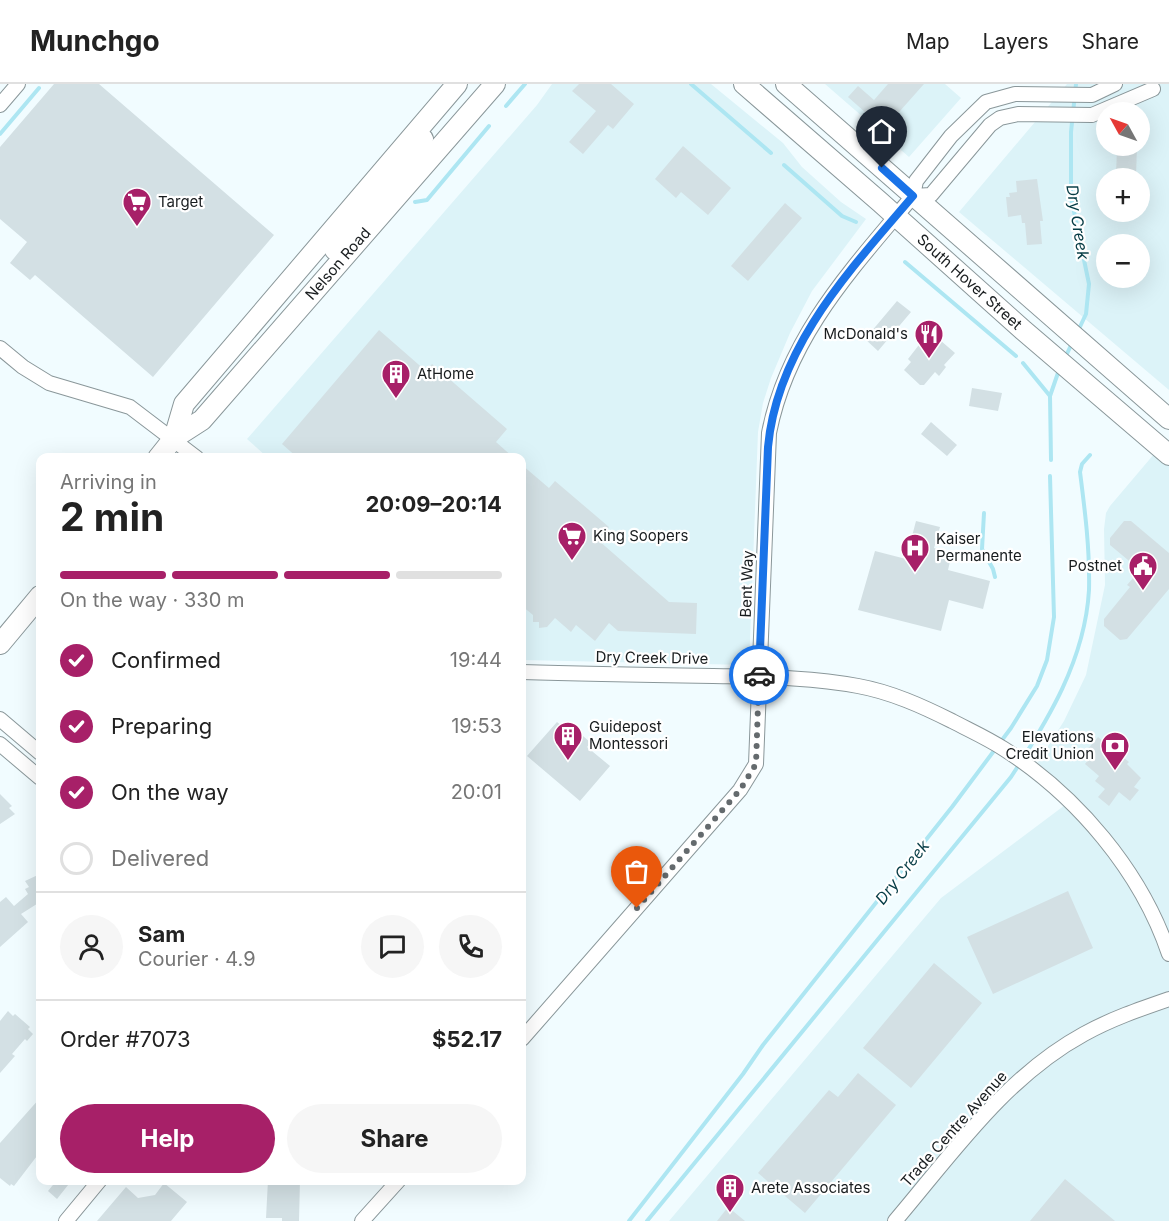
<!DOCTYPE html>
<html lang="en">
<head>
<meta charset="utf-8">
<style>
	:root { --surface:#fff; --page:#f6f6f6; --text:#222; --muted:#767676; --line:#e0e0e0; --accent:#a72068 }
	body { margin:0; font-family:Inter,sans-serif; background:var(--page); color:var(--text); height:100vh; display:flex; flex-direction:column; font-size:22px; white-space:nowrap }
	* { box-sizing:border-box; margin:0 }
	p { font-size:20px; color:var(--muted) }
	.icon { flex:none; width:33px; height:33px; fill:none; stroke:currentColor; stroke-width:2; stroke-linecap:round; stroke-linejoin:round }
	.map { position:relative; flex:1; overflow:hidden }
	.details { position:absolute; left:36px; top:369px; width:490px; height:732px; display:flex; flex-direction:column; background:var(--surface); border-radius:12px; box-shadow:0 6px 24px #0002 }
	.details>* { flex:none }
	.needle { width:39px; rotate:310deg }
	.tools { position:absolute; left:1096px; top:18px; display:grid; gap:12px }
	.tools a { display:grid; place-items:center; width:54px; height:54px; border-radius:50%; background:var(--surface); box-shadow:0 6px 24px #0002; font-size:30px }
	.pin { position:absolute; display:grid; place-items:center; width:51px; height:51px; color:#fff; margin:-62px -26px; border-radius:50% 50% 50% 0; rotate:-45deg; box-shadow:0 0 6px #0007 }
	.pin .icon { rotate:45deg }
	.courier { position:absolute; display:grid; place-items:center; width:60px; height:60px; margin:-30px; border:4px solid #1a73e8; border-radius:50%; background:#fff; color:#222; box-shadow:0 2px 8px #0007 }
	.head em { font-style:normal; font-weight:700 }
	.head div { display:flex; flex-direction:column-reverse }
	.head { display:flex; align-items:center; justify-content:space-between; height:102px; padding:0 24px }
	h1 { font-size:39px; font-weight:700; line-height:45px }
	.bar { display:grid; grid-template-columns:repeat(4,1fr); gap:9px 6px; align-content:center; height:72px; padding:0 24px }
	.bar i { height:8px; border-radius:4px; background:var(--line) }
	.bar .current { background:var(--accent) }
	.bar p { grid-column:span 4 }
	.line { display:flex; align-items:center; gap:15px; padding:0 24px; border-top:2px solid var(--line) }
	.line div { flex:1 }
	.round { display:grid; place-items:center; flex:none; width:63px; height:63px; border-radius:32px; background:var(--page) }
	ol { padding:0 24px; list-style:none }
	li { display:flex; align-items:center; gap:18px; height:66px }
	li p { margin-inline-start:auto }
	li .icon { padding:6px; border-radius:50%; background:var(--accent); color:#fff; stroke-width:4 }
	li:last-child { color:var(--muted) }
	li i { width:33px; height:33px; border:3px solid var(--line); border-radius:50% }
	.action { display:flex; gap:12px; margin-top:auto; padding:12px 24px }
	.action a { flex:1; height:69px; border-radius:36px; background:var(--accent); color:#fff; font-size:24px; font-weight:700; line-height:69px; text-align:center }
	.action a+a { background:var(--page); color:var(--text) }
	header { display:flex; align-items:center; gap:36px; box-sizing:border-box; height:84px; padding:0 30px; background:var(--surface); border-bottom:2px solid var(--line) }
	header strong { font-size:28px }
	nav { display:flex; gap:33px; margin-inline-start:auto; font-size:21px }
	.map>svg:first-child { display:block }
	.built { fill:#dcf3f8; fill-rule:evenodd }
	.lines { fill:none; stroke-linecap:round; stroke-linejoin:round }
	.stream { stroke:#ade6f2; stroke-width:4 }
	.building { fill:#d3e0e4 }
	.minor-casing { stroke:#8a979a; stroke-width:16 }
	.secondary-casing { stroke:#8a979a; stroke-width:22 }
	.minor { stroke:#fff; stroke-width:14 }
	.secondary { stroke:#fff; stroke-width:20 }
	.done { stroke:#646a6d; stroke-width:6; stroke-dasharray:0 10.8 }
	.route { stroke:#1a73e8; stroke-width:8 }
	.labels { text-anchor:middle; stroke-width:4.5; stroke-linejoin:round; paint-order:stroke }
	.poi-label { font-size:15px; fill:#181c1e; stroke:#fff; text-anchor:start }
	.street-label { font-size:15px; fill:#181c1e; stroke:#fff }
	.water-label { font-size:16px; font-style:italic; fill:#063c45; stroke:#fff }
</style>
</head>
<body>
<header>
<strong>Munchgo</strong>
<nav><a>Map</a><a>Layers</a><a>Share</a></nav>
</header>
<div class="map">
<svg width="1169" height="1137" viewBox="0 0 1169 1137">
	<rect width="100%" height="100%" fill="#f1fcff"/>
	<path class="built" d="M552,0H711L783,59L802,83L841,118L866,135L812,207L790,249L771,294L763,319L758,348L749,581L522,576V374L267,373L247,355L537,21Z
		M825,0H945L961,14L909,73Z
		M1067,0H1169V306L959,128ZM1107,28H1140V62H1107ZM1107,94H1140V128H1107ZM1107,160H1140V194H1107Z
		M1160,363L1169,371V1137H669L941,814L1069,718L1033,686L1064,637L1086,591L1105,501L1104,445L1106,429L1110,422Z"/>
	<g class="lines">
		<path class="stream" d="M691,0L771,69
			M1076,0L1071,48V113L1089,200L1086,230L1078,247
			M506,22L525,0
			M0,50L39,4
			M784,81L842,132L856,138
			M415,118L427,116L489,42
			M905,178L1016,272
			M1065,274L1072,259
			M1023,279L1050,312
			M1051,376L1050,312L1059,286
			M984,429L982,465L993,485L995,493
			M629,1137L743,990L763,961L952,723L1011,644L1037,602L1047,576L1054,533L1050,392
			M647,1137L1011,693C1048,636 1085,576 1089,506C1090,466 1085,427 1080,388L1082,380L1090,371"/>
	</g>
	<path class="building" d="M54,0H99L274,151L153,293L35,191L30,196L10,179L27,158L0,135V63Z
		M579,0H611L634,20L613,45L608,41L583,70L569,58L596,27L572,7Z
		M888,0H924L884,45L848,13L858,2L874,16Z
		M683,62L731,104L708,131L681,108L676,114L655,95Z
		M1117,62H1137L1136,93L1116,92Z
		M1037,95L1043,137H1040L1042,160L1027,161L1025,139H1022L1021,131L1008,133L1006,113H1010L1009,109L1017,108L1016,97Z
		M785,119L802,134L748,197L731,182Z
		M897,217L911,228L878,267L865,255Z
		M379,246L426,287L432,280L507,345L496,358L514,374H298L282,360Z
		M931,252L936,256H940L955,269L944,281L946,283L939,292L935,288L924,301H920L904,286L911,278L908,275L922,257H926Z
		M972,304L1002,309L998,327L969,322Z
		M931,338L957,361L947,372L921,350Z
		M522,381L549,404L555,397L609,443L598,456L669,518L697,519L696,550L618,547L609,539L595,557L576,541L571,548L555,534L547,543L539,544V538H533V531L522,522Z
		M916,437L940,443L934,464L952,469L948,486L990,497L983,525L949,516L941,547L858,526L875,467L906,475Z
		M1124,437H1131L1169,469V505L1127,555L1120,556L1104,542V535L1130,503L1127,501L1140,486L1110,461V454Z
		M557,638L578,656L583,652L591,659L587,663L610,682L580,717L527,672Z
		M1098,653L1129,678L1127,680L1141,694L1134,703L1139,706L1130,717L1119,708L1109,722L1098,713L1105,705L1095,697L1099,692L1085,680L1092,671L1087,666Z
		M0,710L12,722L9,724L15,730L0,740Z
		M40,790V818L21,830L28,838L0,863V818L6,813L14,822L28,810L25,805L29,803L25,797Z
		M1068,807L1093,864L993,910L967,853Z
		M934,879L982,919L911,1004L863,964Z
		M8,927L13,932L15,930L30,943L28,945L33,950L27,957L25,955L12,970L15,972L0,989V937Z
		M858,989L896,1021L805,1129L758,1089L829,1006L838,1013Z
		M40,1014V1068L14,1102L11,1100L10,1102L0,1094V1059Z
		M1065,1095L1115,1137H1030Z
		M57,1096H72L57,1115L48,1107Z
		M268,1096H300L299,1137H282V1134H266Z
		M164,1099L187,1118L171,1137H97L126,1103L138,1114L155,1111Z
		M728,1123L745,1137H717Z"/>
	<g class="lines">
		<g class="minor-casing">
			<path id="minor" d="M0,21L18,0
				M913,112L931,111L990,41L1000,34L1018,30L1092,31L1153,5
				M0,264L23,283L49,299L130,323L197,374
				M522,588C586,590 649,591 713,592C761,593 811,593 858,602C891,608 922,622 952,637C969,646 987,654 1004,665C1077,712 1141,787 1169,870
				M0,635L40,669
				M0,660L40,694
				M522,955L740,706L756,680L769,349C788,252 852,185 913,112L916,97L951,52L986,18L1015,10L1092,11L1115,0
				M66,1137L100,1096
				M362,1137L399,1096
				M895,1137C952,1070 1005,993 1084,950C1111,935 1140,925 1169,915"/>
		</g>
		<g class="secondary-casing">
			<g id="secondary">
				<path id="s1" d="M744,0L880,118L1023,246L1169,371"/>
				<path d="M786,0L1169,335"/>
				<path d="M335,166L407,79L423,55"/>
				<path d="M174,354L184,320L457,0"/>
				<path id="s2" d="M158,374L174,354L202,336L495,0"/>
				<path d="M0,560L40,512"/>
			</g>
		</g>
		<use href="#minor" class="minor"/>
		<use href="#secondary" class="secondary"/>
	</g>
	<g class="lines">
		<path class="done" d="M637,824L740,706L756,680L759,591"/>
		<path class="route" d="M759,591L768,363C777,262 851,185 913,112L882,84"/>
	</g>
	<defs>
		<g id="supermarket-pin" transform="scale(1.5)"><path d="M0 17L-7.5 6A9.5 9.5 0 1 1 7.5 6Z" fill="#a72068" stroke="#fff"/><path d="M-6-5.5h2.5l.6 2H6L4.5 2H-2.5L-4.4-4H-6ZM-1.5 3.2a1.3 1.3 0 1 0 .1 0ZM3 3.2a1.3 1.3 0 1 0 .1 0Z" fill="#fff"/></g>
		<g id="restaurant-pin" transform="scale(1.5)"><path d="M0 17L-7.5 6A9.5 9.5 0 1 1 7.5 6Z" fill="#a72068" stroke="#fff"/><path d="M-5-6h1v4h1v-4h1v4h1v-4h1v5L-1.5 .5V6h-2V.5L-5-1ZM5-6V6H3V1.5H1.5Q1.5-4 5-6Z" fill="#fff"/></g>
		<g id="building-pin" transform="scale(1.5)"><path d="M0 17L-7.5 6A9.5 9.5 0 1 1 7.5 6Z" fill="#a72068" stroke="#fff"/><path d="M-4-6H4V6H1V3H-1V6H-4ZM-2.5-4.3h1.7v1.8h-1.7ZM.8-4.3h1.7v1.8H.8ZM-2.5-1h1.7V.8h-1.7ZM.8-1h1.7V.8H.8Z" fill="#fff"/></g>
		<g id="hospital-pin" transform="scale(1.5)"><path d="M0 17L-7.5 6A9.5 9.5 0 1 1 7.5 6Z" fill="#a72068" stroke="#fff"/><path d="M-5-5h3v3.5h4V-5h3V5h-3V1.5h-4V5h-3Z" fill="#fff"/></g>
		<g id="civic-pin" transform="scale(1.5)"><path d="M0 17L-7.5 6A9.5 9.5 0 1 1 7.5 6Z" fill="#a72068" stroke="#fff"/><path d="M-.6-6.5H3V-4.5H.6V-3L4-1V1h2V6H-6V1h2V-1L-.6-3ZM-1.2 2.5V6h2.4V2.5Z" fill="#fff"/></g>
		<g id="bank-pin" transform="scale(1.5)"><path d="M0 17L-7.5 6A9.5 9.5 0 1 1 7.5 6Z" fill="#a72068" stroke="#fff"/><path d="M-6-4H6V4H-6ZM0-2.3a2.3 2.3 0 1 0 0 4.6a2.3 2.3 0 1 0 0-4.6Z" fill="#fff"/></g>
	</defs>
	<g fill-rule="evenodd">
		<use href="#supermarket-pin" x="137" y="118"/>
		<use href="#restaurant-pin" x="929" y="250"/>
		<use href="#building-pin" x="396" y="290"/>
		<use href="#supermarket-pin" x="572" y="452"/>
		<use href="#hospital-pin" x="915" y="464"/>
		<use href="#civic-pin" x="1143" y="482"/>
		<use href="#building-pin" x="568" y="652"/>
		<use href="#bank-pin" x="1115" y="662"/>
		<use href="#building-pin" x="730" y="1104"/>
	</g>
	<g class="labels">
		<g class="poi-label">
			<text x="158" y="123">Target</text>
			<text x="908" y="255" text-anchor="end">McDonald's</text>
			<text x="417" y="295">AtHome</text>
			<text x="593" y="457">King Soopers</text>
			<text x="936" y="460">Kaiser<tspan x="936" dy="17">Permanente</tspan></text>
			<text x="1122" y="487" text-anchor="end">Postnet</text>
			<text x="589" y="648">Guidepost<tspan x="589" dy="17">Montessori</tspan></text>
			<text x="1094" y="658" text-anchor="end">Elevations<tspan x="1094" dy="17">Credit Union</tspan></text>
			<text x="751" y="1109">Arete Associates</text>
		</g>
		<g class="street-label">
			<text dy="5" stroke="none"><textPath href="#s2" startOffset="266">Nelson Road</textPath></text>
			<text dy="5" stroke="none"><textPath href="#s1" startOffset="300">South Hover Street</textPath></text>
			<text transform="translate(747 500) rotate(-88)" y="5">Bent Way</text>
			<text transform="translate(652 574) rotate(1)" y="5">Dry Creek Drive</text>
			<text transform="translate(954 1045) rotate(-48)" y="5">Trade Centre Avenue</text>
		</g>
		<g class="water-label">
			<text transform="translate(1078 138) rotate(81)" y="6">Dry Creek</text>
			<text transform="translate(902 788) rotate(-52)" y="6">Dry Creek</text>
		</g>
	</g>
</svg>
<div class="tools">
<a><svg class="needle" viewBox="-14 -14 28 28"><path d="M0-13l5 13h-10z" fill="#e53935"/><path d="M0 13l5-13h-10z" fill="#767676"/></svg></a>
<a>+</a>
<a>−</a>
</div>
<div class="pin" style="left:637px;top:824px;background:#ea580c"><svg class="icon" aria-label="bag" viewBox="0 0 24 24"><path d="M5 8h14l-1 12H6zM9 8a3 3 0 0 1 6 0"/></svg></div>
<div class="pin" style="left:882px;top:84px;background:#1f2937"><svg class="icon" aria-label="home" viewBox="0 0 24 24"><path d="M3 11l9-7 9 7M6 9v11h12V9"/></svg></div>
<div class="courier" style="left:759px;top:591px"><svg class="icon" aria-label="car" viewBox="0 0 24 24"><path d="M5 17H2v-5l4-1 3-4h7l3 4 3 1v5h-3M9 17h6M6 11h13"/><circle cx="7" cy="17" r="2"/><circle cx="17" cy="17" r="2"/></svg></div>
<section class="details">
<div class="head"><div><h1>2 min</h1><p>Arriving in</p></div><em>20:09–20:14</em></div>
<div class="bar"><i class="current"></i><i class="current"></i><i class="current"></i><i></i><p>On the way · 330 m</p></div>
<ol>
<li><svg class="icon" aria-label="check" viewBox="0 0 24 24"><path d="M5 12l5 5 9-10"/></svg>Confirmed<p>19:44</p></li>
<li><svg class="icon" aria-label="check" viewBox="0 0 24 24"><path d="M5 12l5 5 9-10"/></svg>Preparing<p>19:53</p></li>
<li><svg class="icon" aria-label="check" viewBox="0 0 24 24"><path d="M5 12l5 5 9-10"/></svg>On the way<p>20:01</p></li>
<li><i></i>Delivered</li>
</ol>
<div class="line" style="height:108px"><a class="round"><svg class="icon" aria-label="person" viewBox="0 0 24 24"><circle cx="12" cy="8" r="4"/><path d="M4 21q1-7 8-7t8 7"/></svg></a><div><b>Sam</b><p>Courier · 4.9</p></div><a class="round"><svg class="icon" aria-label="chat" viewBox="0 0 24 24"><path d="M4 5h16v11H9l-5 4z"/></svg></a><a class="round"><svg class="icon" aria-label="phone" viewBox="0 0 24 24"><path d="M5 4h4l2 5-3 2q2 4 5 5l2-3 5 2v4C11 20 4 13 5 4z"/></svg></a></div>
<div class="line" style="height:78px"><div>Order #7073</div><b>$52.17</b></div>
<div class="action"><a>Help</a><a>Share</a></div>
</section>
</div>
</body>
</html>
